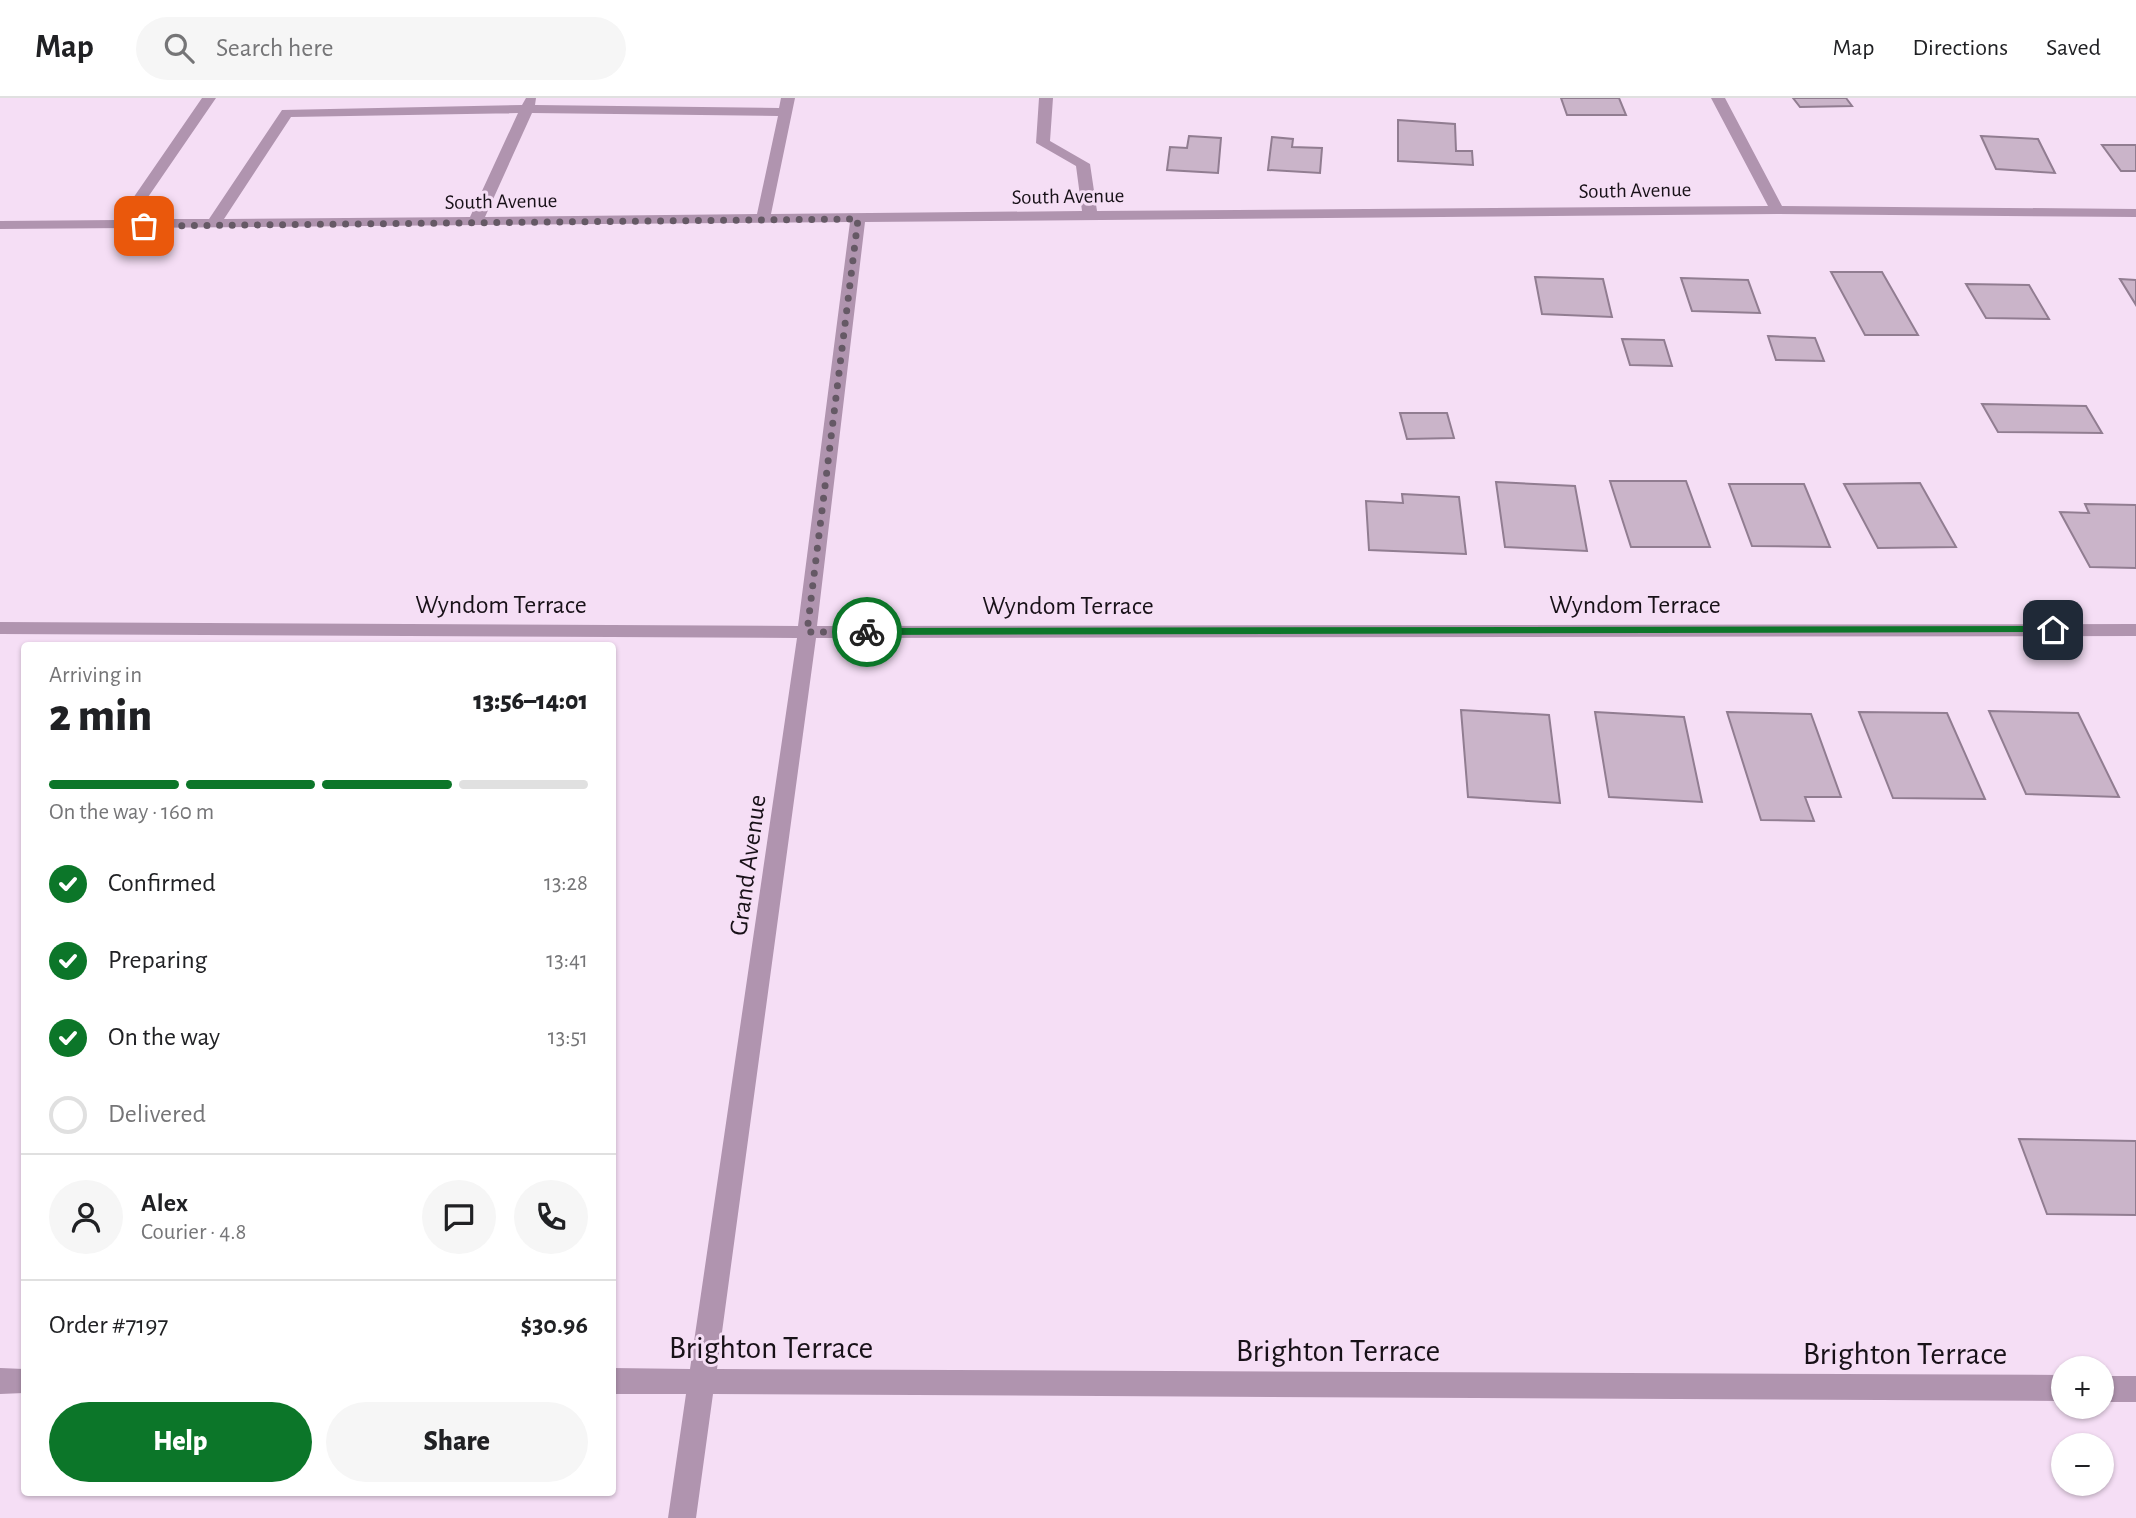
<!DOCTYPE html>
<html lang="en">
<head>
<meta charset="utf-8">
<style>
	:root { --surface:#fff; --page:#f6f6f6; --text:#202124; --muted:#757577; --line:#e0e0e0; --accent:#0c7629 }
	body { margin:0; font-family:"Alegreya Sans",sans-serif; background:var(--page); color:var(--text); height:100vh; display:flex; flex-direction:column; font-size:26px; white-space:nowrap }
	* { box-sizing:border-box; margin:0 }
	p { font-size:23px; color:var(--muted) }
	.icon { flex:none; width:38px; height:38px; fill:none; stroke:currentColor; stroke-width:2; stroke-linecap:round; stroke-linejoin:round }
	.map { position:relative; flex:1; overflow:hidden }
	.sheet { position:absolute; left:21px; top:544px; width:595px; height:854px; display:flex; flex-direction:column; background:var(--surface); border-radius:7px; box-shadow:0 2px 5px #0004 }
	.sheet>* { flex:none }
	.buttons { position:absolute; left:2051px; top:1258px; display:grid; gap:14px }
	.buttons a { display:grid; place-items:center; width:63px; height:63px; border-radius:50%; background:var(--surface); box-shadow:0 2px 5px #0004; font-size:35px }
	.pin { position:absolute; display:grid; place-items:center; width:60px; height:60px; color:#fff; margin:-30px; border-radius:14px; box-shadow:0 4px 10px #0006 }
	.courier { position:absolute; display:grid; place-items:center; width:70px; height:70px; margin:-35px; border:5px solid #0c7629; border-radius:50%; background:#fff; color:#222; box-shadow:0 2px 9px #0007 }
	.head em { font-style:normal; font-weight:800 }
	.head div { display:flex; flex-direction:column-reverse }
	.head { display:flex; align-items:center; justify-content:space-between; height:119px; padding:0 28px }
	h1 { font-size:46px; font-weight:800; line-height:52px }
	.bar { display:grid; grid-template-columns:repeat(4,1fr); gap:10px 7px; align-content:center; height:84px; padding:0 28px }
	.bar i { height:9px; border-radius:5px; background:var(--line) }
	.bar .selected { background:var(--accent) }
	.bar p { grid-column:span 4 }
	.line { display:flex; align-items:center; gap:18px; padding:0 28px; border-top:2px solid var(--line) }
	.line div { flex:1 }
	.round { display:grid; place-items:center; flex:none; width:74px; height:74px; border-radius:37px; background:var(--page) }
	ol { padding:0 28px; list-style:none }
	li { display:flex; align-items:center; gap:21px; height:77px }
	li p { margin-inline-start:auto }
	li .icon { padding:7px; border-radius:50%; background:var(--accent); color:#fff; stroke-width:4 }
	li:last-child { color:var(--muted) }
	li i { width:38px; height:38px; border:4px solid var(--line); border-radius:50% }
	.button { display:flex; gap:14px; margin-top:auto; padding:14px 28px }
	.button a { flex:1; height:80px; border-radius:42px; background:var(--accent); color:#fff; font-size:28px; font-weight:800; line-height:80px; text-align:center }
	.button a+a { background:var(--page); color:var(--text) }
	header { display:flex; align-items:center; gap:42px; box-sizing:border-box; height:98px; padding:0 35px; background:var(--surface); border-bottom:2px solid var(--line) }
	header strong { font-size:33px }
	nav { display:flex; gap:38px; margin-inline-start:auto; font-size:24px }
	.search { width:490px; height:63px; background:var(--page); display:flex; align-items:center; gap:18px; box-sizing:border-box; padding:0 24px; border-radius:38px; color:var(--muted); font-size:26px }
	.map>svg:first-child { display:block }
	.building { fill:#cab4c9; stroke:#917d91; stroke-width:2 }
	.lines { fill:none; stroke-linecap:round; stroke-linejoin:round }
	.minor { fill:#b094af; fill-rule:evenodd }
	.route { fill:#0c7629 }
	.done { stroke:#655965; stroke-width:7; stroke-dasharray:0 12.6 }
	.labels { text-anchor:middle; stroke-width:6; stroke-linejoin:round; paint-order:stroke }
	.far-street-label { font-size:21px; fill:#181118; stroke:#f5def5 }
	.street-label { font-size:26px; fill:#181118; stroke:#f5def5 }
	.near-street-label { font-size:32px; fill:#181118; stroke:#f5def5 }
</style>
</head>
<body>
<header>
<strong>Map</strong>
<div class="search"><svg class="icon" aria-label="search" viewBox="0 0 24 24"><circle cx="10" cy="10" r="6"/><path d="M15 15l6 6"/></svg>Search here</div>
<nav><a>Map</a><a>Directions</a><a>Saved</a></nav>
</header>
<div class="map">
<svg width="2136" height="1420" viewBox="0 0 2136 1420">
	<rect width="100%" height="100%" fill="#f5def5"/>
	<path class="building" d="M1561,0H1619L1626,17H1567Z
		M1793,0H1846L1852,8L1800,9Z
		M1398,22L1455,26L1456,53H1472L1473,67L1398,63Z
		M1189,38L1221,40L1218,75L1167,72L1170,49L1187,50Z
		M1981,38L2038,41L2055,75L1996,71Z
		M1272,39L1293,41L1292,49L1322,50L1320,75L1268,72Z
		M2102,47H2136V73H2121Z
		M1831,174H1882L1918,237H1865Z
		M1535,179L1603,181L1612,219L1542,216Z
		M1681,180L1748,182L1760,215L1692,213Z
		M2120,181L2136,182V207Z
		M1966,186L2029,187L2049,221L1986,220Z
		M1768,238L1815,240L1824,263L1776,262Z
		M1622,241L1664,242L1672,268L1630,267Z
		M1982,306L2086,308L2102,335L1998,334Z
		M1400,315H1447L1454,340L1407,341Z
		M1610,383H1686L1710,449H1631Z
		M1496,384L1575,388L1587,453L1505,449Z
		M1920,385L1956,449L1878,450L1844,386Z
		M1729,386H1804L1830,449L1752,448Z
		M1402,396L1459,399L1466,456L1369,452L1366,403L1403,405Z
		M2085,406L2136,407V470L2090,469L2060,414L2089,415Z
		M1461,612L1549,617L1560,705L1468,699Z
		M1989,613L2078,615L2119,699L2026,696Z
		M1595,614L1684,619L1702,704L1609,699Z
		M1727,614L1811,616L1841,699H1805L1814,723L1761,722Z
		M1859,614L1947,615L1985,701L1893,700Z
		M2019,1041L2136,1043V1117L2047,1116Z"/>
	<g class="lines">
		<path class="minor" d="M202,0H216L133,121H209L282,12L522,7L526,0H536L535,7L779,10L781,0H795L771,116L1082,113L1076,68L1036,45L1039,0H1053L1050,43L1090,66L1097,113L1768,108L1711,0H1725L1782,108L2136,111V119L1777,116L865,124L817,528L2136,526V538L816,540L717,1271L2063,1277V1303L713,1296L696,1420H668L686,1296H612V1270L690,1271L797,540L0,536V524L798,528L850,124L0,131V123L118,122ZM518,15L470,119L224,121L291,19ZM532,15L778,18L757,116L485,119Z
			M0,1270L24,1271V1295L0,1296Z
			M2102,1278H2136V1304H2102Z"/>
	</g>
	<path class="route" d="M2053,528L2057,529V534L867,537L862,534L867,530Z"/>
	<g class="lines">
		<path class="done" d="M144,128L858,121L807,534H867"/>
	</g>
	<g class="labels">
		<g class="far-street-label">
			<text transform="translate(1635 92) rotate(-1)" y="7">South Avenue</text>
			<text transform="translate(1068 98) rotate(-1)" y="7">South Avenue</text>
			<text transform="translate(501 103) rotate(-1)" y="7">South Avenue</text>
		</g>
		<g class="street-label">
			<text x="501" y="515">Wyndom Terrace</text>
			<text x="1635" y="515">Wyndom Terrace</text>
			<text x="1068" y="516">Wyndom Terrace</text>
			<text transform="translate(747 767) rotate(-82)" y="9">Grand Avenue</text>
		</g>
		<g class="near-street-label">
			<text x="771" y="1260">Brighton Terrace</text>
			<text x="1338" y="1263">Brighton Terrace</text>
			<text x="1905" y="1266">Brighton Terrace</text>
		</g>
	</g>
</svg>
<div class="buttons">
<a>+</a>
<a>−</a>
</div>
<div class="pin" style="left:144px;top:128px;background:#ea580c"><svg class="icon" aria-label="bag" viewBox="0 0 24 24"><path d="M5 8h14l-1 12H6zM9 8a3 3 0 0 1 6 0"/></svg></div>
<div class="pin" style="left:2053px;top:532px;background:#1f2937"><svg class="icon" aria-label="home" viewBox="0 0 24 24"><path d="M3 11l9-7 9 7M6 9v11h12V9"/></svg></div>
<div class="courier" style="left:867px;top:534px"><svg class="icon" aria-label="bike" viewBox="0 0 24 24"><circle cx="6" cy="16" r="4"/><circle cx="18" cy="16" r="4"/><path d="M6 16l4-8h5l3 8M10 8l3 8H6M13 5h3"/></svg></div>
<section class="sheet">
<div class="head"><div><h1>2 min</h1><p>Arriving in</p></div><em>13:56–14:01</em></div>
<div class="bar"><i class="selected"></i><i class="selected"></i><i class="selected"></i><i></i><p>On the way · 160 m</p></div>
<ol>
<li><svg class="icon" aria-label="check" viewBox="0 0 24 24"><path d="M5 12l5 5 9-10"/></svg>Confirmed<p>13:28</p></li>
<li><svg class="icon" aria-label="check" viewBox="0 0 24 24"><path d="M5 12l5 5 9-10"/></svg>Preparing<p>13:41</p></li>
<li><svg class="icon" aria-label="check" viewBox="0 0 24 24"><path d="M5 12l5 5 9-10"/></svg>On the way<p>13:51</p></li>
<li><i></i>Delivered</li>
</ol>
<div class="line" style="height:126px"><a class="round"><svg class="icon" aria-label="person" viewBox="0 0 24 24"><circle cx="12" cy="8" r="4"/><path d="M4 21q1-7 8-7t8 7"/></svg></a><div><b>Alex</b><p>Courier · 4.8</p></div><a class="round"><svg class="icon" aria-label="chat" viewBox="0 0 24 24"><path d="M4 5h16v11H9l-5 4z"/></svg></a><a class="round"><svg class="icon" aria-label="phone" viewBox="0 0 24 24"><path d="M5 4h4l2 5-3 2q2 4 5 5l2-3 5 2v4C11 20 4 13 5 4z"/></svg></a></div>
<div class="line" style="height:91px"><div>Order #7197</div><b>$30.96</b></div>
<div class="button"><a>Help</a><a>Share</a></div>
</section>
</div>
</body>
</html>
